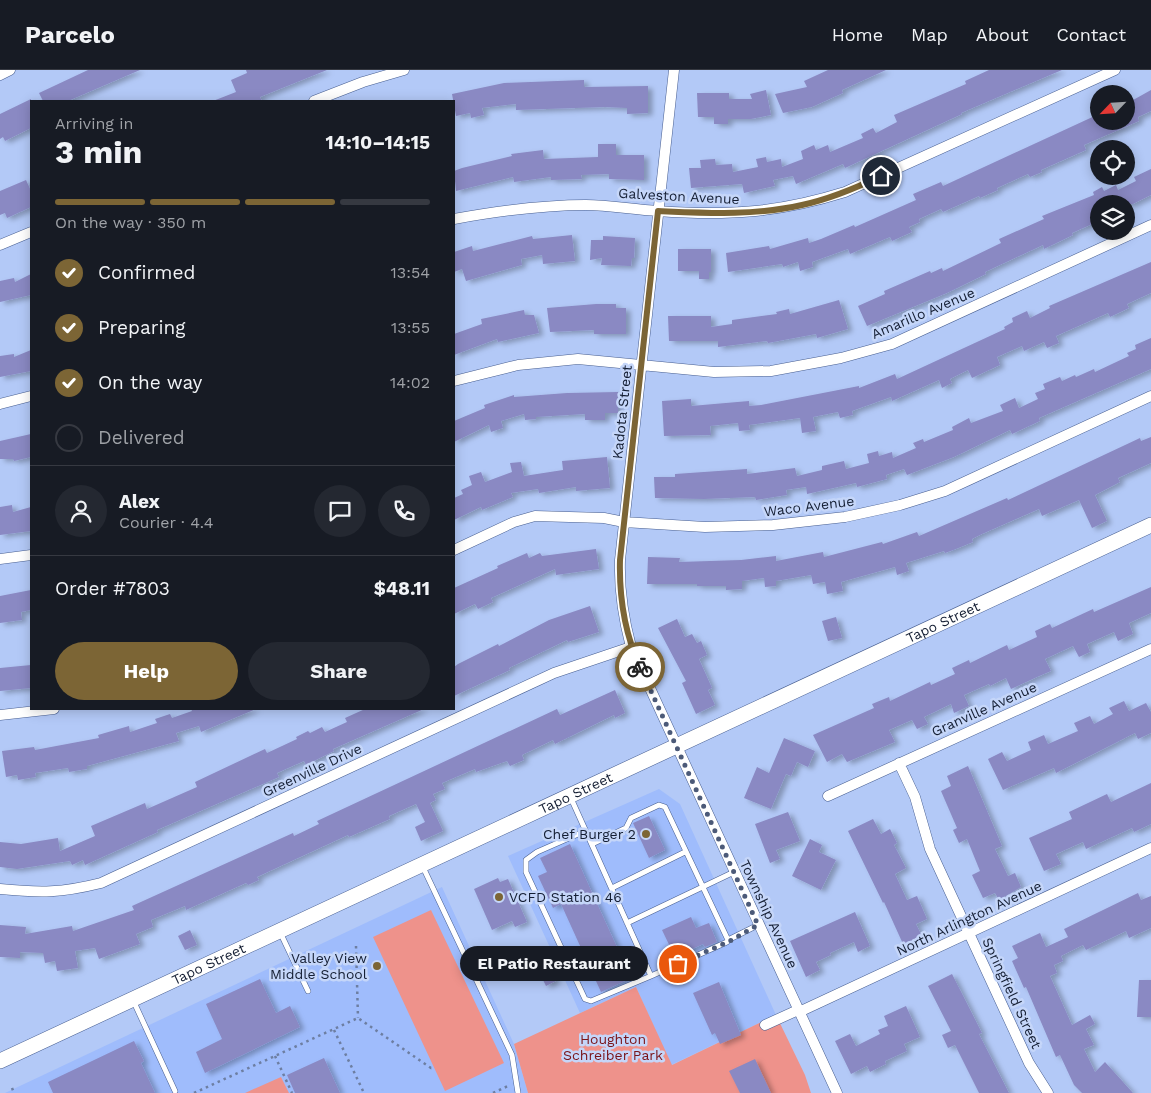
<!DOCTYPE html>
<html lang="en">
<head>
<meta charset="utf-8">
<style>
	:root { --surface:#171b24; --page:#242831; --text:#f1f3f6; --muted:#9ea1a6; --line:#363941; --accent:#7c6535 }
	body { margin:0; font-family:"Work Sans",sans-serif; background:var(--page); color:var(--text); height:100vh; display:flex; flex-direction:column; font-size:19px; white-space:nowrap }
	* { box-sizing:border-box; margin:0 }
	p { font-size:16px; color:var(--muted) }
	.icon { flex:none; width:28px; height:28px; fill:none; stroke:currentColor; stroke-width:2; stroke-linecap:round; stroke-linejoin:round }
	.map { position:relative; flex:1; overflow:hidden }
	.drawer { position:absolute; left:30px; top:30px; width:425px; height:610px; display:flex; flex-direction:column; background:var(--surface); border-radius:0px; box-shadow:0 2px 12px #0003 }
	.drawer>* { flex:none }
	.needle { width:32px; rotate:245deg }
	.fabs { position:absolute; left:1090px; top:15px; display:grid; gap:10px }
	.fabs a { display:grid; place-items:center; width:45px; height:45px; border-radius:50%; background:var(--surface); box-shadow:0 2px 12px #0003; font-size:25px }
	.pin { position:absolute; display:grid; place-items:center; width:42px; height:42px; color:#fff; margin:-21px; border:2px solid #fff; border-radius:50%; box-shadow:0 1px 5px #0007 }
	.courier { position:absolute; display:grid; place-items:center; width:50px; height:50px; margin:-25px; border:4px solid #7c6535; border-radius:50%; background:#fff; color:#222; box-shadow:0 1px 6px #0007 }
	.bubble { position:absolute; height:35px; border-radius:18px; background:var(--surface); box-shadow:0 2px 12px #0003; font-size:16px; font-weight:700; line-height:35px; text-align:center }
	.headline em { font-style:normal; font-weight:700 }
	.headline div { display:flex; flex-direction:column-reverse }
	.headline { display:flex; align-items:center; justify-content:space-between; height:85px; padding:0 25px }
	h1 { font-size:32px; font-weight:700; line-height:38px }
	.bar { display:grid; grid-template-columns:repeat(4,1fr); gap:8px 5px; align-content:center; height:60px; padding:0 25px }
	.bar i { height:6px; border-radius:4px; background:var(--line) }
	.bar .active { background:var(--accent) }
	.bar p { grid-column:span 4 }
	.line { display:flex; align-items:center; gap:12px; padding:0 25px; border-top:1px solid var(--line) }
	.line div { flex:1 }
	.round { display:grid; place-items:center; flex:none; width:52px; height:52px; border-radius:26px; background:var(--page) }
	ol { padding:0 25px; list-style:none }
	li { display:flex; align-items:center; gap:15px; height:55px }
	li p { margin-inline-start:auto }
	li .icon { padding:5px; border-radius:50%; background:var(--accent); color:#fff; stroke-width:4 }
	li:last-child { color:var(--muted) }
	li i { width:28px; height:28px; border:2px solid var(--line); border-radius:50% }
	.action { display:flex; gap:10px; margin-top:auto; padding:10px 25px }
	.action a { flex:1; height:58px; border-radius:30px; background:var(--accent); color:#fff; font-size:20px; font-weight:700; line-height:58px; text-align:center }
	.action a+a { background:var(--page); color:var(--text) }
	header { display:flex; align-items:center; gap:30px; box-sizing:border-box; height:70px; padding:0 25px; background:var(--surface); border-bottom:1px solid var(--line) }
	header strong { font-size:24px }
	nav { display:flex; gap:28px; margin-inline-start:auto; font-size:18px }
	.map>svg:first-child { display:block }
	.built { fill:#9fbcfc }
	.green { fill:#ee928b }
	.building { fill:#8a89c3; filter:url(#shadow) }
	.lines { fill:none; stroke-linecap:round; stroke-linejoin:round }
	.lane-casing { stroke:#475e90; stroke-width:6 }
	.street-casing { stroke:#475e90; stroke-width:11 }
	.secondary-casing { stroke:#475e90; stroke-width:16 }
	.path { stroke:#6d7ea1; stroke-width:2.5; stroke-dasharray:2.5 4; stroke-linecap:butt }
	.lane { stroke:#fff; stroke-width:5 }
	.street { stroke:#fff; stroke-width:10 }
	.secondary { stroke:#fff; stroke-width:15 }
	.done { stroke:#4c5a78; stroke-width:5; stroke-dasharray:0 9 }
	.route { stroke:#7c6535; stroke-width:6 }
	.poi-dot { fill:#7c6535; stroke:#c5d6f9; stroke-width:2 }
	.labels { text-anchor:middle; stroke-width:5; stroke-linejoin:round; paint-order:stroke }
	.street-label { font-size:14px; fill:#141e33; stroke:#c5d6f9 }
	.poi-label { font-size:14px; fill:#141e33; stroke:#c5d6f9; text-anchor:end }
	.park-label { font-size:14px; fill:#791419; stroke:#c5d6f9 }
</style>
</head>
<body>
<header>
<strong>Parcelo</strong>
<nav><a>Home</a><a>Map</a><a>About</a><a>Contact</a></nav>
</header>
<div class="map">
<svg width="1151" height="1023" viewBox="0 0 1151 1023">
	<defs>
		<filter id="shadow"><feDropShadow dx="4.5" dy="2.5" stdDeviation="2.5" flood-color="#0004"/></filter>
	</defs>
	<rect width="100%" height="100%" fill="#b3c9f7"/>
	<path class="built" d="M659,719L680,734L776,945L671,995L636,917L580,943L508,786Z
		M442,817L514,974L528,1023H5Z"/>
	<path class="green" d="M431,840L504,993L445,1021L373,867Z
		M636,917L672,995L776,945L805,1005L811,1023H528L514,974Z
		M281,1007L289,1023H245Z"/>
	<path class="building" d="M88,0H140L68,31H43L39,23Z
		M246,0H327L260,27L262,31H213L236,22L231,10L247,3Z
		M828,0H886L842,20L843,23L812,37L783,43L775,24L807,17L804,11Z
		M989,0H1062L961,43L962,44L845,98L843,94L796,114L793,106L773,110L775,116L744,123L742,114L691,118L689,98H701L700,90L715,89L716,95L732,94L733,102L758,97L756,89L766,87L767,92L781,89L782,97L803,89L801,81L814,75L816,80L828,75L830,82L863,68L861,64L873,58L876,63L897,52L894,45L966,14L965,11Z
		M584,10V17L648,16V43L627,44V38L605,37L516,40V34L482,38L484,45L471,48L470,43L456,46L452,24L504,13Z
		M766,20L771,45L751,49H728V54H714V47H698L697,23H729V29H752L750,24Z
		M1151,20V41L1138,47L1139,51L1084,75L1086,80L1041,100L1042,102L1030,107L1028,104L997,118L998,120L980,128L979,126L943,142L941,139L919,149L920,152L909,157L912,162L892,171L890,167L850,184L848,179L812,192L813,197L800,201L798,192L783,197L782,194L728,202L726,183L769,176L770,179L808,168L809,173L821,169L854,155L855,157L916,130L913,124L941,112L943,116L1099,44V51H1126V34Z
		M31,29V58L5,71L3,67L0,69V44Z
		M598,74H616V85H644V110L609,109V104L581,105L582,109L551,110V107L514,112L513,107L456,121L454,101L462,98L512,86L511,84L543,80L544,89L598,87Z
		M1151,99V125L1133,134H1099V151L1072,163L1073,165L1044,179L1043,175L985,202L986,204L947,223L867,256L858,236L885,224L884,221L930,201L931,203L942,198L943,201L1001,173L999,169L1044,149L1042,146L1094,125L1093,122L1102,117L1104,121L1116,115L1118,120L1136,111L1134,107Z
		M26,110L31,121V137L7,148L5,143L0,145V121Z
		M572,165L575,191L543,194L542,185L521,189L522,195L466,211L462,199L454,202V182L472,176L473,181L532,166L533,169Z
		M603,166L635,168L634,188H632L631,196L601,195L602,188L590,190L591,170H603Z
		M678,179H711V202H709V209H699V201H678Z
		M1151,192V223L1127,234L1129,238L1110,247L1108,243L1056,266L1059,273L1047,278L1044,272L1024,281L1022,276L997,287L1000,295L972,308L968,300L950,309L952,313L942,318L939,310L892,331L891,327L852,341L853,345L840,348L838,342L813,347L816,361L802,363L800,348L749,355L750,360L739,361L738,353L710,356L711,365L664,366L662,331L691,329V336L749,331V336L761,335L859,316V318L895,304L897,309L1005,259L1004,257L1013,252L1012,248L1027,241L1030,248L1050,238L1049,236Z
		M31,204V225L0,232V211L14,208L15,212Z
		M839,230L848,259L817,268L816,264L768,273L767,271L718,277V271H669L668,246H711V257L732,254V250L777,244L776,242L789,239L790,244Z
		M596,234H616V238H626V264H594V260L550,262L547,238Z
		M524,240L525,245H534L539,263L498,272L497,269L454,285V264L482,254L481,249Z
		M1151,268V299L1039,348L1040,351L1012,364L1010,360L954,387L907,405L904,399L886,405L887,409L857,417L856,413L807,424L806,417L786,420L787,425L756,430L755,427L704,429L655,428L654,407H675V404L747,399V404L795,398L797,406L822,400V396L844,391L846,399L869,393L867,384L878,381L879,386L892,382L893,388L916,378L913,373L923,369L924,372L953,360L952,357L969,348L971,353L1003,341L1000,335L1015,328L1019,338L1038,329L1035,323L1045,319L1043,314L1060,307L1062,311L1075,305L1076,307L1094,299L1095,302L1129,286L1127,283L1136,279L1135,275Z
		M31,280V301L0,307V286L14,284V287Z
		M618,322V343H605V350H585V344L536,347V349L525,350L524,344L501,351L503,358L491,362L489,355L454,372V351L485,338L484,335L514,325V327L567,323Z
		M31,364V387L14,391L13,389H0V371Z
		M1151,367V393L1118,408L1120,412L1095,425L1107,451L1092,458L1079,430L1042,446L1039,439L982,464L972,469L973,472L956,479L945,483L944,481L906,493L909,501L897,505L895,497L841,512L843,521L827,524L825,512L813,514L811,505L776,511V516L765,517L764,508L742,511V519L726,520V516H697V514H647L648,487L680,488L679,492L741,490L776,486V491L823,482L824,487L882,472L883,474L917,462L919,466L1007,428L1008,430L1140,368L1141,371Z
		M607,387L610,418L576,421V417L539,423L538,419L511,423L513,427L482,440L481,437L454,450V428L463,424L461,420L472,415L469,406L481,402L485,412L512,402L510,393L521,392L524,406L563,400L562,391Z
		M12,435L13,442L31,437V461L0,465V437Z
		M596,479L599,499L556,505L555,499L491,528L493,532L478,539L475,534L454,544V518L498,498L497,496L527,483L529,488L540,483L542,486Z
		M1151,517V543L1129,553L1133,564L1118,571L1114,562L1087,574L1090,582L1079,587L1073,576L1045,589L1051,601L1037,607L1011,619L1006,608L990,616L989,614L964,625L969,636L954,643L951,634L924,647L928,654L917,659L912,650L889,660L895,672L847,692L842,684L827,692L813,665L874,638L872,634L889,627L890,631L930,612L931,615L955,604L952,598L969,590L970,593L1007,575L1009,580L1037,567L1035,561L1050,554L1052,558L1093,539L1094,542Z
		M31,520V540L21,542L22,550L0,553V526Z
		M590,536L599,562L568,572L567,570L509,598L510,600L454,626V597L458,594L498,574L499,576L549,550Z
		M836,547L842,568L828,571L822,551Z
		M677,549L685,567L692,564L697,573L701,571L707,585L699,589L712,618L708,620L715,635L696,644L682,613L686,611L658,558Z
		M31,595V618L0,621V598Z
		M615,620L625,643L615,648L614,645L555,674L553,670L522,685L524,690L510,696L507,691L476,702L475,699L442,713L445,719L433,724L436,730L430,733L443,761L421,771L415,757L425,752L416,734L389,746L390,749L349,767L348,765L257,807L259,810L248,815L246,813L186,840L185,836L151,850L153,857L136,864L140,874L99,889L95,878L75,881L78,898L57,901L55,891L45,893L43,883L20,882V888L0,887V855L26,857L25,864L72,856L73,861L134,840L132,836L293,763L294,766L319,754L317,751L557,639L560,645Z
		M1124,631L1129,641L1146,633L1151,642V663L1138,669L1135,663L1056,703L1054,698L1003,720L988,689L1002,682L1007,691L1031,680L1028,672L1044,665L1048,674L1078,661L1074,653L1090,646L1094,654L1113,644L1109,638Z
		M191,639H256L201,662L199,656L176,663L179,671L87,696V699L69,702L68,698L35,703L36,707L18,710L17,705L6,707L2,681L34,677L35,680L99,668L98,665L129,656L130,662L157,653L155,649L170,644L172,648L192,641Z
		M365,639H424L333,679L334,681L306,695L304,691L277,703L279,707L157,760L158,762L85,795L83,790L72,795L70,791L17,799L0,797V772L21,774L58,768L60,781L95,766L91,756L145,733L147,739L197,717L195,712L250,686L265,679L267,683L297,669L296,667L308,661L310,663L322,657L325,662L347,652L345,648Z
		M784,668L815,681L808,697L797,692L791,706L786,704L771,739L744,728L757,697L769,703Z
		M968,696L1002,776L995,779L1008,806L1015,803L1021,817L999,830L995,823L983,828L972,805L980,801L967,769L959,773L953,760L957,758L941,721L951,716L947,706Z
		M1151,713V754L1134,762L1132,758L1086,779L1083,772L1056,784L1061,794L1044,801L1029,768L1072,749L1069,742L1107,724L1111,732Z
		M788,742L800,771L776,780L780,789L770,793L755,754Z
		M649,746L665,780L649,788L633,753Z
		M873,749L881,764L890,759L897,773L894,775L906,798L895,804L907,830L917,826L927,849L916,854L922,866L903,874L884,832L883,833L848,761Z
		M810,769L822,775L819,782L836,790L821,820L792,806Z
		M570,774L631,908L601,922L561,834L553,838L538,806L547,802L540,788Z
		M498,808L500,812L508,809L527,852L515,857L512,851L492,860L474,819Z
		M1138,823L1141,830L1151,826V858L1129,868L1126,861L1086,880L1083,875L1061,886L1063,891L1054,895L1057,903L1050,906L1072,955L1090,945L1095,954L1086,959L1094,975L1084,979L1095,1002L1105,992L1133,1023H1082L1074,1015L1060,985L1056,987L1026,917L1024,918L1012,891L1018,888L1012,876L1040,863L1046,877L1068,867L1064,859Z
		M855,842L870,876L858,882L854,872L830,883L831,885L816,892L820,900L806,907L790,871Z
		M691,847L696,858L709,853L717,872L705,877L703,874L675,887L662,860Z
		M190,860L197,875L185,880L178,866Z
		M544,888L556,911L546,916L534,892Z
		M952,904L982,963L979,964L1009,1023H979L955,975L948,978L942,965L951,961L928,916Z
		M260,909L276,943L290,936L300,957L205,1003L196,982L222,969L206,934Z
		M1139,910H1151V947H1137Z
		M719,912L741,965L720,974L715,963L712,965L693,923Z
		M906,936L920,967L904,974L907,981L885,991L886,994L870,1002L867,996L851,1004L835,971L850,964L856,976L880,964L878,960L888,956L884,946Z
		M134,971L144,991L141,993L155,1023H53L48,1012Z
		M324,988L340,1023H295L287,1005Z
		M755,989L771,1023H740L729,1001Z"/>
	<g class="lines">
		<g class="lane-casing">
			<path id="lane" d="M570,726L651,906L591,931L585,929L526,802V790L537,782L585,761
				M592,774L626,758L631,748L659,735L665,737L728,870L727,872L651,906
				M422,795L512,985L518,1023
				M612,818L685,782
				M627,853L734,802
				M280,862L308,921
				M728,870L758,855
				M133,930L175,1021"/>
		</g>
		<g class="street-casing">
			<path id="street" d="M674,0L620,490C619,520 623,547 631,577L837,1023
				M0,5L10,0
				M314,31L363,12L404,0
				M454,149C498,141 541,135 586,135C610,135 634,140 658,141C727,146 778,143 845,122L1115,0
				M0,175L31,162
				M454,311L518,295L578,289L714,302L771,301L841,288L892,274L1151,155
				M0,334L31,326
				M454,480L514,452L535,446L604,448L624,452L705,457L773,455L845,447L900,435L945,421L1151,326
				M0,489L31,485
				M0,645L54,639
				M899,693L915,727L930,779L1029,993L1048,1023
				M828,726L1151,579
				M0,819C41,823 61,823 101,813L554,603L631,577
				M799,942L1151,778
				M765,955L798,940"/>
		</g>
		<g class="secondary-casing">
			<g id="secondary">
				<path id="s1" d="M0,991L1151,455"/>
			</g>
		</g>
		<path class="path" d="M356,876L358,948
			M334,960L364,1023
			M275,986L292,1023
			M12,1018L14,1023
			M194,1023L358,948L431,998L434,997
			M493,1023L508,1016"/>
		<use href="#lane" class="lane"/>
		<use href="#street" class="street"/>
		<use href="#secondary" class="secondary"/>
	</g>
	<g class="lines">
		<path class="done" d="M640,597L758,855L728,872L678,894"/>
		<path class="route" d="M640,597C624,562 619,528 620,490L658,141C706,143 754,146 802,135C830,129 856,118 881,106"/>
	</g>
	<g class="poi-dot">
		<circle cx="646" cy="764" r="5"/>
		<circle cx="499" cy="827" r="5"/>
		<circle cx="377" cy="896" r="5"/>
	</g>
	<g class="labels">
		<g class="street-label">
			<text transform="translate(679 126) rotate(3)" y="5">Galveston Avenue</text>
			<text transform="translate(923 243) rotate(-23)" y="5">Amarillo Avenue</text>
			<text transform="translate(622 342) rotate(-84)" y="5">Kadota Street</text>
			<text transform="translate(809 436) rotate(-7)" y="5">Waco Avenue</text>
			<text dy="5" stroke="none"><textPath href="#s1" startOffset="1040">Tapo Street</textPath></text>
			<text transform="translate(984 639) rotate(-24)" y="5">Granville Avenue</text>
			<text transform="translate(312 700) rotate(-25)" y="5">Greenville Drive</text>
			<text dy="5" stroke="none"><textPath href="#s1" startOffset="635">Tapo Street</textPath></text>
			<text transform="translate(769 844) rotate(65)" y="5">Township Avenue</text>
			<text transform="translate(969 848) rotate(-25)" y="5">North Arlington Avenue</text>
			<text dy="5" stroke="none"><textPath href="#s1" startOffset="230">Tapo Street</textPath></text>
			<text transform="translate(1012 923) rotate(65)" y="5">Springfield Street</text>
		</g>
		<g class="poi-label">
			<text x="636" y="769">Chef Burger 2</text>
			<text x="509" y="832" text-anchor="start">VCFD Station 46</text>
			<text x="367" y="893">Valley View<tspan x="367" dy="16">Middle School</tspan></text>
		</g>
		<g class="park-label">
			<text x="613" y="974">Houghton<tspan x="613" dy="16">Schreiber Park</tspan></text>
		</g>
	</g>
</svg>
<div class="fabs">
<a><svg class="needle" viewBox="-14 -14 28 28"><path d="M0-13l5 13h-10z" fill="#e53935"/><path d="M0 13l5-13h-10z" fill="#9ea1a6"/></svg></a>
<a><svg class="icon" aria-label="locate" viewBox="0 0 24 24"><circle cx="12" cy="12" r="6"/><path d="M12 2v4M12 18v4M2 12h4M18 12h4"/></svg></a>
<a><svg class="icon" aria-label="layers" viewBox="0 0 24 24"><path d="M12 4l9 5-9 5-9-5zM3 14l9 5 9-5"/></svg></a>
</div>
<div class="pin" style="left:678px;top:894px;background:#ea580c"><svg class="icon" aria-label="bag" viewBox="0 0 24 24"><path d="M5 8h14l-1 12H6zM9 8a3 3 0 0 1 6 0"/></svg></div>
<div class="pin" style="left:881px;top:106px;background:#1f2937"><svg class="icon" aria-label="home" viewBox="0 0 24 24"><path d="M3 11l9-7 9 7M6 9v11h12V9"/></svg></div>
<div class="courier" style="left:640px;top:597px"><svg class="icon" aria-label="bike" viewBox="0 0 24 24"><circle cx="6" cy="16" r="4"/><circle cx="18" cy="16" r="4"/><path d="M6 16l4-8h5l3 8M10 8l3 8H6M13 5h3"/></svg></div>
<div class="bubble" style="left:460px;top:876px;width:188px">El Patio Restaurant</div>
<section class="drawer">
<div class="headline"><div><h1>3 min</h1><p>Arriving in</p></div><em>14:10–14:15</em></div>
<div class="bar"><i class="active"></i><i class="active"></i><i class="active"></i><i></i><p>On the way · 350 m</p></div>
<ol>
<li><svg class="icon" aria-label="check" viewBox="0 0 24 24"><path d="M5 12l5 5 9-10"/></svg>Confirmed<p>13:54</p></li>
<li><svg class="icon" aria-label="check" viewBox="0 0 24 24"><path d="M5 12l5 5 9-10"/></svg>Preparing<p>13:55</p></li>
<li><svg class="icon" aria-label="check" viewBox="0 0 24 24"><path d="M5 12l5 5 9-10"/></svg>On the way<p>14:02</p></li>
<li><i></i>Delivered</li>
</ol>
<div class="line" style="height:90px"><a class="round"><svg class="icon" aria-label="person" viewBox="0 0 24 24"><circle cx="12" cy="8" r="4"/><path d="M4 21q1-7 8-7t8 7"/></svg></a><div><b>Alex</b><p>Courier · 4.4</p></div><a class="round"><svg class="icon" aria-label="chat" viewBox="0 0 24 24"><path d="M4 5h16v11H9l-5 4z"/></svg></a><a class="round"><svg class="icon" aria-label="phone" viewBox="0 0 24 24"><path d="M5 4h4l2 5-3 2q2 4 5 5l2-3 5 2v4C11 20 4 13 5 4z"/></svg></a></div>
<div class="line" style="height:65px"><div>Order #7803</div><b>$48.11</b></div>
<div class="action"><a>Help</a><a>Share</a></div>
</section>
</div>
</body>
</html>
